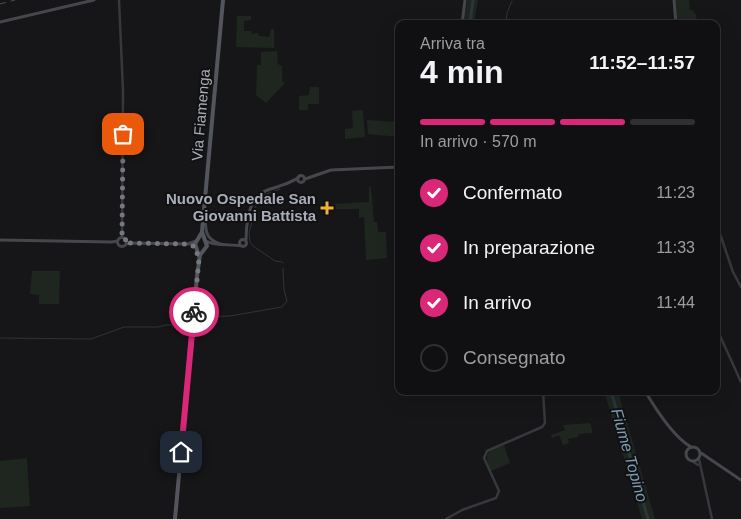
<!DOCTYPE html>
<html lang="it">
<head>
<meta charset="utf-8">
<style>
	:root { --surface:#101012; --page:#1e1e20; --text:#f1f3f6; --muted:#9c9d9f; --line:#303032; --accent:#db2777 }
	body { margin:0; font-family:Arial,sans-serif; background:var(--page); color:var(--text); height:100vh; display:flex; flex-direction:column; font-size:19px; white-space:nowrap }
	* { box-sizing:border-box; margin:0 }
	p { font-size:16px; color:var(--muted) }
	.icon { flex:none; width:28px; height:28px; fill:none; stroke:currentColor; stroke-width:2; stroke-linecap:round; stroke-linejoin:round }
	.map { position:relative; flex:1; overflow:hidden }
	.drawer { position:absolute; left:395px; top:20px; width:325px; height:375px; display:flex; flex-direction:column; background:var(--surface); border-radius:10px; box-shadow:0 5px 20px #0002,0 0 0 1px var(--line) }
	.drawer>* { flex:none }
	.pin { position:absolute; display:grid; place-items:center; width:42px; height:42px; color:#fff; margin:-21px; border-radius:10px; box-shadow:0 2px 8px #0006 }
	.courier { position:absolute; display:grid; place-items:center; width:50px; height:50px; margin:-25px; border:4px solid #db2777; border-radius:50%; background:#fff; color:#222; box-shadow:0 1px 6px #0007 }
	.summary em { font-style:normal; font-weight:800 }
	.summary div { display:flex; flex-direction:column-reverse }
	.summary { display:flex; align-items:center; justify-content:space-between; height:85px; padding:0 25px }
	h1 { font-size:32px; font-weight:800; line-height:38px }
	.bar { display:grid; grid-template-columns:repeat(4,1fr); gap:8px 5px; align-content:center; height:60px; padding:0 25px }
	.bar i { height:6px; border-radius:4px; background:var(--line) }
	.bar .active { background:var(--accent) }
	.bar p { grid-column:span 4 }
	ol { padding:0 25px; list-style:none }
	li { display:flex; align-items:center; gap:15px; height:55px }
	li p { margin-inline-start:auto }
	li .icon { padding:5px; border-radius:50%; background:var(--accent); color:#fff; stroke-width:4 }
	li:last-child { color:var(--muted) }
	li i { width:28px; height:28px; border:2px solid var(--line); border-radius:50% }
	.map>svg:first-child { display:block }
	.green { fill:#1e261f }
	.lines { fill:none; stroke-linecap:round; stroke-linejoin:round }
	.stream { stroke:#2c353c; stroke-width:1 }
	.river { stroke:#2c353c; stroke-width:3 }
	.tertiary { stroke:#37383d; stroke-width:2.5 }
	.secondary { stroke:#45474d; stroke-width:3 }
	.primary { stroke:#53555c; stroke-width:4 }
	.rail { stroke:#4a4c52; stroke-width:1; stroke-dasharray:6 5; stroke-linecap:butt }
	.done { stroke:#757880; stroke-width:5; stroke-dasharray:0 9 }
	.route { stroke:#db2777; stroke-width:6 }
	.poi-dot { fill:#f2b134; stroke:#111113; stroke-width:2 }
	.labels { text-anchor:middle; stroke-width:4; stroke-linejoin:round; paint-order:stroke }
	.street-label { font-size:15px; fill:#a8adb8; stroke:#111113 }
	.poi-label { font-size:15px; font-weight:bold; fill:#a8adb8; stroke:#111113; text-anchor:end }
	.water-label { font-size:16px; font-style:italic; fill:#7f9bb3; stroke:#111113 }
</style>
</head>
<body>
<div class="map">
<svg width="741" height="519" viewBox="0 0 741 519">
	<rect width="100%" height="100%" fill="#161618"/>
	<path class="green" d="M467,0H478L474,24H463Z
		M674,0H689L690,10H693L694,13L696,14L697,24H676V13L678,12L675,11Z
		M237,16H251V20L244,21V31H251L252,34L258,33L259,36L269,37L271,29H274V48L236,47Z
		M277,51L278,64L282,66V81L285,83L266,103L256,95L257,65H261V52Z
		M310,87H319V104H308V110H299V96L309,95Z
		M363,110L365,137L345,139V129L353,128L352,111Z
		M367,120L399,122V137L368,134Z
		M369,187H371L374,222H377L378,232H386L387,258L366,260L364,217L359,218V209H335L334,206H330L332,204L369,202Z
		M32,271H60L59,304H39V295L30,294Z
		M604,391H618L655,519H642Z
		M590,423L593,433L578,434V437L568,439L569,443L563,445L559,435L552,438L551,435L565,430L563,425Z
		M504,445L510,463L491,471C483,452 486,453 504,445Z
		M27,458L30,506L0,508V461Z"/>
	<g class="lines">
		<path class="stream" d="M506,24L507,13L512,1
			M280,189L264,195L257,202L249,233L250,242L253,246L275,261L282,262L283,263
			M195,317L230,316L282,307L287,301L284,290L283,268
			M0,338L91,339L124,327H158L166,325H183L191,318"/>
		<path class="river" d="M470,24L473,0
			M611,391L648,519"/>
		<path class="tertiary" d="M119,0L123,91L122,238
			M716,222L733,272L741,287
			M716,327L741,382
			M699,459L712,519
			M692,461L698,465
			M446,519L462,510L496,498L499,491L484,458L487,451L542,427L545,423L543,391"/>
		<path class="secondary" d="M674,0L676,24
			M0,22L94,0
			M462,24L465,0
			M297.5 179a3.5 3.5 0 1 1 7 0a3.5 3.5 0 1 1-7 0Z
			M305,179L331,170L399,167
			M205,217C206,232 205,238 220,244
			M117.5 242a4.5 4.5 0 1 1 9 0a4.5 4.5 0 1 1-9 0Z
			M239.5 243a3.5 3.5 0 1 1 7 0a3.5 3.5 0 1 1-7 0Z
			M0,240L112,242L117,241
			M246,240C246,227 248,204 259,195C264,190 271,189 277,187C285,184 293,182 299,177
			M205,241C217,246 230,244 242,246
			M126,244L131,243L188,244L196,241
			M645,391C655,408 674,437 691,447
			M686 454a7 7 0 1 1 14 0a7 7 0 1 1-14 0Z
			M701,453L741,480"/>
		<path class="primary" d="M199,256L195,244L202,232L223,0
			M175,519L197,276L200,255L207,246L202,232"/>
		<path class="rail" d="M0,4L15,0"/>
	</g>
	<g class="lines">
		<path class="done" d="M123,134L122,238L126,240V244L130,243L188,244L195,247L199,259L194,312"/>
		<path class="route" d="M181,452L194,312"/>
	</g>
	<path class="poi-dot" d="M324.5 200.5h5v5h5v5h-5v5h-5v-5h-5v-5h5z"/>
	<g class="labels">
		<g class="street-label">
			<text transform="translate(201 115) rotate(-85)" y="5">Via Fiamenga</text>
		</g>
		<g class="poi-label">
			<text x="316" y="204">Nuovo Ospedale San<tspan x="316" dy="17">Giovanni Battista</tspan></text>
		</g>
		<g class="water-label">
			<text transform="translate(630 455) rotate(74)" y="6">Fiume Topino</text>
		</g>
	</g>
</svg>
<div class="pin" style="left:123px;top:134px;background:#ea580c"><svg class="icon" aria-label="bag" viewBox="0 0 24 24"><path d="M5 8h14l-1 12H6zM9 8a3 3 0 0 1 6 0"/></svg></div>
<div class="pin" style="left:181px;top:452px;background:#1f2937"><svg class="icon" aria-label="home" viewBox="0 0 24 24"><path d="M3 11l9-7 9 7M6 9v11h12V9"/></svg></div>
<div class="courier" style="left:194px;top:312px"><svg class="icon" aria-label="bike" viewBox="0 0 24 24"><circle cx="6" cy="16" r="4"/><circle cx="18" cy="16" r="4"/><path d="M6 16l4-8h5l3 8M10 8l3 8H6M13 5h3"/></svg></div>
<section class="drawer">
<div class="summary"><div><h1>4 min</h1><p>Arriva tra</p></div><em>11:52–11:57</em></div>
<div class="bar"><i class="active"></i><i class="active"></i><i class="active"></i><i></i><p>In arrivo · 570 m</p></div>
<ol>
<li><svg class="icon" aria-label="check" viewBox="0 0 24 24"><path d="M5 12l5 5 9-10"/></svg>Confermato<p>11:23</p></li>
<li><svg class="icon" aria-label="check" viewBox="0 0 24 24"><path d="M5 12l5 5 9-10"/></svg>In preparazione<p>11:33</p></li>
<li><svg class="icon" aria-label="check" viewBox="0 0 24 24"><path d="M5 12l5 5 9-10"/></svg>In arrivo<p>11:44</p></li>
<li><i></i>Consegnato</li>
</ol>
</section>
</div>
</body>
</html>
